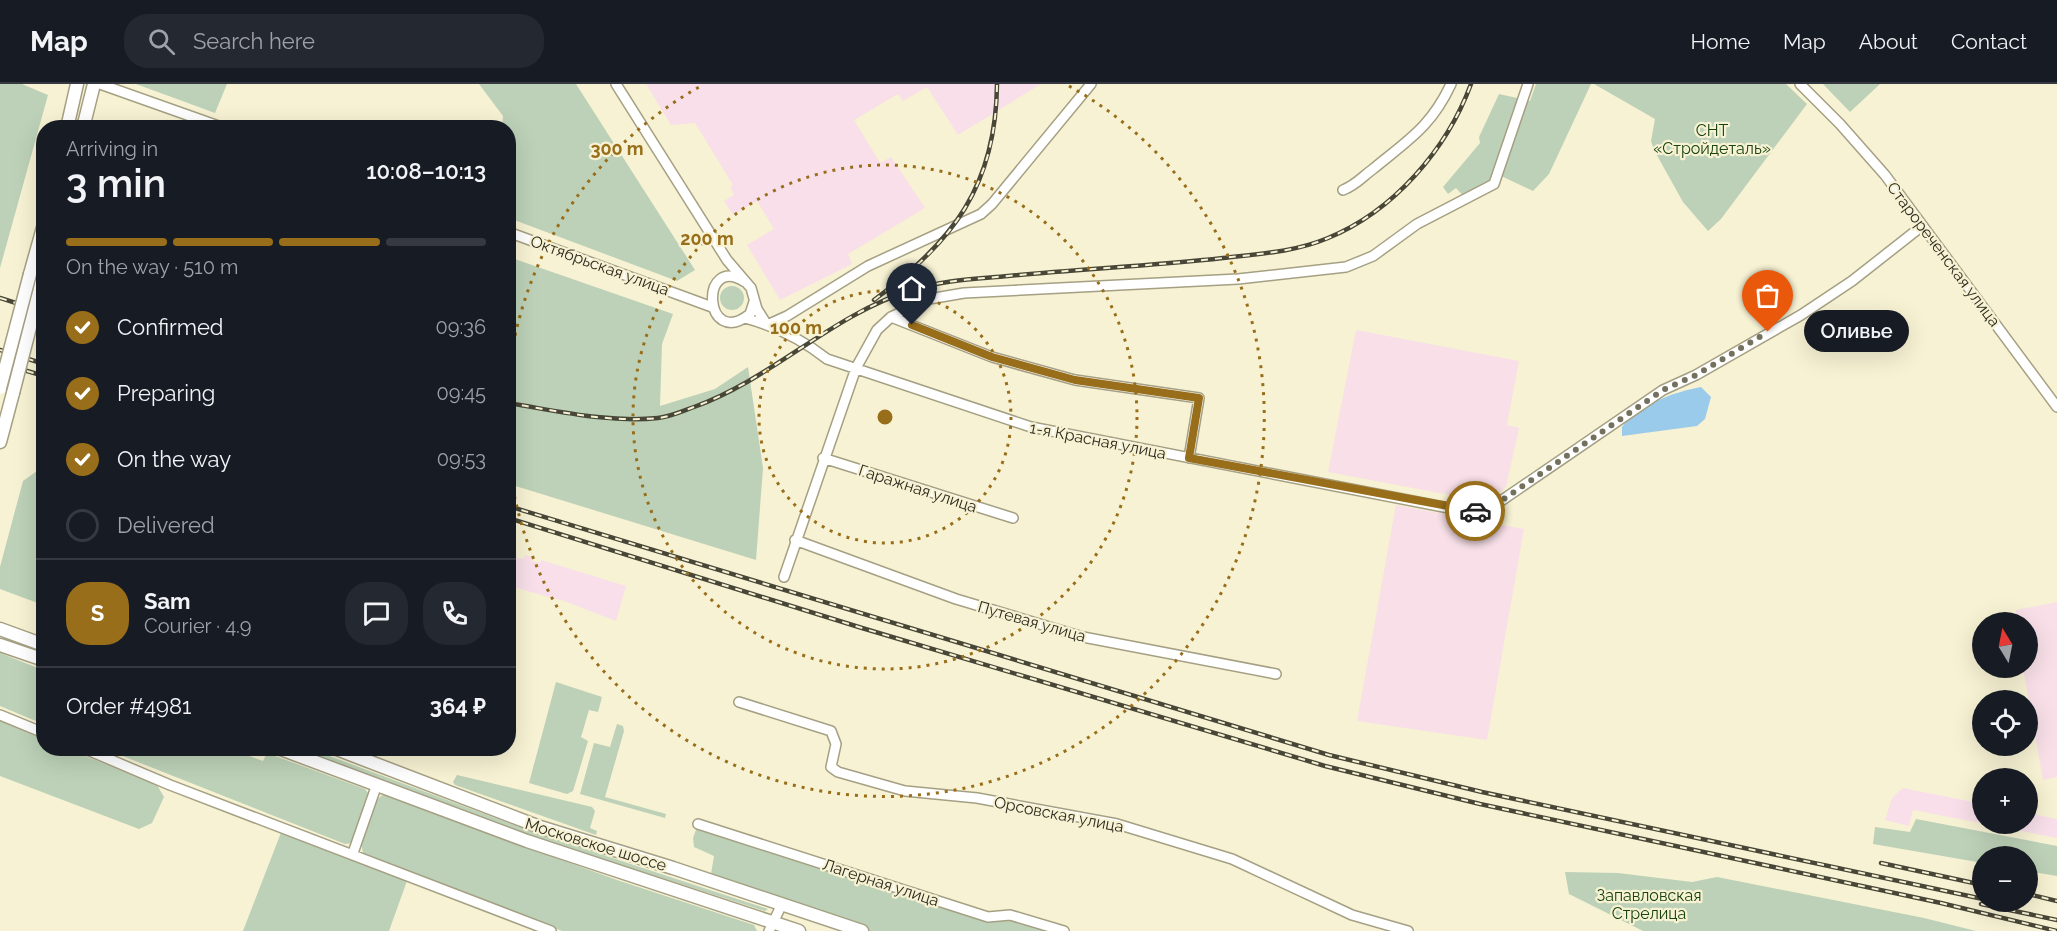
<!DOCTYPE html>
<html lang="en">
<head>
<meta charset="utf-8">
<style>
	:root { --surface:#171b24; --page:#242831; --text:#f1f3f6; --muted:#9ea1a6; --line:#363941; --accent:#986e1a }
	body { margin:0; font-family:Raleway,sans-serif; background:var(--page); color:var(--text); height:100vh; display:flex; flex-direction:column; font-size:22px; white-space:nowrap }
	* { box-sizing:border-box; margin:0 }
	p { font-size:20px; color:var(--muted) }
	.icon { flex:none; width:33px; height:33px; fill:none; stroke:currentColor; stroke-width:2; stroke-linecap:round; stroke-linejoin:round }
	.map { position:relative; flex:1; overflow:hidden }
	.details { position:absolute; left:36px; top:36px; width:480px; height:636px; display:flex; flex-direction:column; background:var(--surface); border-radius:24px; box-shadow:0 6px 24px #0002 }
	.details>* { flex:none }
	.needle { width:39px; rotate:350deg }
	.tools { position:absolute; left:1972px; top:528px; display:grid; gap:12px }
	.tools a { display:grid; place-items:center; width:66px; height:66px; border-radius:50%; background:var(--surface); box-shadow:0 6px 24px #0002; font-size:30px }
	.pin { position:absolute; display:grid; place-items:center; width:51px; height:51px; color:#fff; margin:-62px -26px; border-radius:50% 50% 50% 0; rotate:-45deg; box-shadow:0 0 6px #0007 }
	.pin .icon { rotate:45deg }
	.courier { position:absolute; display:grid; place-items:center; width:60px; height:60px; margin:-30px; border:4px solid #986e1a; border-radius:50%; background:#fff; color:#222; box-shadow:0 2px 8px #0007 }
	.bubble { position:absolute; height:42px; border-radius:21px; background:var(--surface); box-shadow:0 6px 24px #0002; font-size:20px; font-weight:600; line-height:42px; text-align:center }
	.overview em { font-style:normal; font-weight:600 }
	.overview div { display:flex; flex-direction:column-reverse }
	.overview { display:flex; align-items:center; justify-content:space-between; height:102px; padding:0 30px }
	h1 { font-size:39px; font-weight:600; line-height:45px }
	.bar { display:grid; grid-template-columns:repeat(4,1fr); gap:9px 6px; align-content:center; height:72px; padding:0 30px }
	.bar i { height:8px; border-radius:4px; background:var(--line) }
	.bar .on { background:var(--accent) }
	.bar p { grid-column:span 4 }
	.line { display:flex; align-items:center; gap:15px; padding:0 30px; border-top:2px solid var(--line) }
	.line div { flex:1 }
	.round { display:grid; place-items:center; flex:none; width:63px; height:63px; border-radius:24px; background:var(--page) }
	ol { padding:0 30px; list-style:none }
	li { display:flex; align-items:center; gap:18px; height:66px }
	li p { margin-inline-start:auto }
	li .icon { padding:6px; border-radius:50%; background:var(--accent); color:#fff; stroke-width:4 }
	li:last-child { color:var(--muted) }
	li i { width:33px; height:33px; border:3px solid var(--line); border-radius:50% }
	header { display:flex; align-items:center; gap:36px; box-sizing:border-box; height:84px; padding:0 30px; background:var(--surface); border-bottom:2px solid var(--line) }
	header strong { font-size:28px }
	nav { display:flex; gap:33px; margin-inline-start:auto; font-size:21px }
	.search { width:420px; height:54px; background:var(--page); display:flex; align-items:center; gap:15px; box-sizing:border-box; padding:0 21px; border-radius:24px; color:var(--muted); font-size:22px }
	.map>svg:first-child { display:block }
	.industrial { fill:#f8dfe9 }
	.education { fill:#f8dfe8 }
	.green { fill:#bcd1b7 }
	.water { fill:#9bcbea }
	.lines { fill:none; stroke-linecap:round; stroke-linejoin:round }
	.minor-casing { stroke:#a5a083; stroke-width:12 }
	.major-casing { stroke:#a5a083; stroke-width:15 }
	.minor { stroke:#fff; stroke-width:9 }
	.major { stroke:#fff; stroke-width:12 }
	.rail-casing { stroke:#484637; stroke-width:4.5 }
	.rail { stroke:#f7f2d3; stroke-width:2; stroke-dasharray:7; stroke-linecap:butt }
	.major-bridge-casing { stroke:#a5a083; stroke-width:15; stroke-linecap:butt }
	.major-bridge { stroke:#fff; stroke-width:12 }
	.done { stroke:#73705d; stroke-width:6; stroke-dasharray:0 10.8 }
	.route { stroke:#986e1a; stroke-width:8 }
	.ring { fill:none; stroke:#986e1a; stroke-width:3; stroke-dasharray:3 6 }
	.labels { text-anchor:middle; stroke-width:4.5; stroke-linejoin:round; paint-order:stroke }
	.park-label { font-size:16px; fill:#16430c; stroke:#f7f2d3 }
	.street-label { font-size:16px; fill:#2c2a1e; stroke:#f7f2d3 }
	.centre { fill:#986e1a; stroke:#f7f2d3; stroke-width:3 }
	.ring-label { font-size:18px; text-anchor:middle; font-weight:bold; fill:#986e1a; stroke:#f7f2d3; stroke-width:4.5; stroke-linejoin:round; paint-order:stroke }
</style>
</head>
<body>
<header>
<strong>Map</strong>
<div class="search"><svg class="icon" aria-label="search" viewBox="0 0 24 24"><circle cx="10" cy="10" r="6"/><path d="M15 15l6 6"/></svg>Search here</div>
<nav><a>Home</a><a>Map</a><a>About</a><a>Contact</a></nav>
</header>
<div class="map">
<svg width="2057" height="847" viewBox="0 0 2057 847">
	<rect width="100%" height="100%" fill="#f7f2d3"/>
	<path class="industrial" d="M646,0H1041L958,51L927,3L903,17L898,10L854,36L880,79L891,73L925,124L848,170L852,180L780,216L747,161L774,145L757,117L733,131L724,117L734,111L730,103L733,101L695,39L671,41Z
		M525,471L532,473V477L540,479L541,476L626,502L616,537L564,517L509,502V472L523,475Z
		M1903,704L1983,720V740H2028V729L2057,735V754L1913,726L1909,742L1885,736L1892,714Z"/>
	<path class="education" d="M1356,246L1519,277L1507,341L1519,344L1506,403L1487,418L1328,388Z
		M1396,421L1524,445L1487,656L1357,637Z
		M2057,518V693L2043,696L2023,584H2028V538H2017L2016,526Z"/>
	<path class="green" d="M0,0H22L48,11L0,184Z
		M136,0H227L215,29Z
		M479,0H576L695,186L677,197L509,134L508,44L502,43L503,32Z
		M1536,0H1591L1549,90L1533,107L1497,90L1484,104L1465,114L1456,104L1448,110L1443,103L1480,59L1479,53L1499,10L1530,17Z
		M1594,0H1786L1807,20L1721,135L1708,147L1683,118L1654,66L1651,57L1655,35Z
		M1823,0H1880L1850,28Z
		M509,173L673,230L662,260L660,322L715,305L748,283L763,384L756,476L509,400Z
		M720 214a12 12 0 1 1 24 0a12 12 0 1 1-24 0Z
		M43,362V521L0,505V483L23,397L37,387Z
		M0,569L43,586V640L0,622Z
		M556,598L602,613L598,628L589,626L581,653L588,657L573,707L567,710L529,699Z
		M0,637L43,655L44,664L68,665L157,701L164,713L152,739L139,745L0,692Z
		M617,640L623,642L624,647L605,713L666,730L665,734L580,710L594,659L610,663Z
		M105,665H231L263,677L267,669L365,705L368,709V715L353,759L345,760Z
		M299,665H311L530,747L768,825L765,827L527,751Z
		M457,691L592,723L595,727L590,744L597,747L596,751L455,701L453,698Z
		M383,711L617,796L754,841L757,847H562L364,770C356,757 369,718 383,711Z
		M1916,735L2057,762V792L2028,787V772H1983V779L1873,760L1875,743L1910,748Z
		M698,740L988,833L1010,831L1064,847H868L710,796L714,772L694,763L693,754Z
		M282,746L408,794L389,847H243Z
		M1565,788L1618,789L1692,798L1717,793L1924,834L1976,847H1643L1569,810Z"/>
	<path class="water" d="M1701,303L1711,313L1705,335L1697,342L1622,352V343C1640,320 1674,308 1701,303Z"/>
	<g class="lines">
		<g class="minor-casing">
			<path id="minor" d="M100,0L224,44
				M616,0L727,176L751,204L757,225L767,241
				M1800,0L1840,40L1885,91L2057,323
				M1343,106C1356,101 1362,93 1373,85C1408,56 1431,43 1451,0
				M508,148L712,223
				M745,198C699,168 703,267 750,230L754,218
				M891,233L992,273L1075,296L1199,314L1189,374
				M745,234C775,242 803,256 827,275L1031,343L1464,427H1481L1495,421L1663,306L1696,291L1801,231L1852,197L1922,142
				M767,241L787,232L868,182L981,130L992,120L1091,0
				M823,374L1013,434
				M795,456L956,515L1083,553L1276,590
				M784,493L856,284L877,246L891,233L929,215L964,209L1238,195L1346,183L1373,172L1417,140L1494,100L1528,0
				M739,618L831,647L836,660L831,683L838,688L905,707L977,714L1117,740L1232,775L1352,831L1408,847
				M0,631L44,649
				M83,664L170,701L551,847
				M698,740L988,833L1010,831L1064,847
				M353,769L376,703
				M769,847L782,820"/>
		</g>
		<g class="major-casing">
			<path id="major" d="M67,44L77,0
				M83,44L94,0
				M30,190L44,140
				M0,358L13,309
				M0,545L44,561
				M0,561L44,576
				M278,664L527,757L799,847
				M334,664L540,743L673,784L862,847"/>
		</g>
		<use href="#minor" class="minor"/>
		<use href="#major" class="major"/>
		<g class="rail-casing">
			<path id="rail" d="M0,214L44,228
				M874,216C953,158 996,102 997,0
				M0,266L44,280
				M0,279L44,292
				M508,319C558,327 608,339 658,334C670,333 683,327 694,323C772,295 833,230 912,206C943,196 976,195 1008,192C1080,185 1151,182 1223,174C1258,170 1295,168 1328,154C1394,127 1447,65 1471,0
				M508,422L1329,671L1482,708L1983,815
				M508,434L862,544L1325,682L1480,720L1941,819L2057,847
				M1881,779L1983,801
				M2028,810L2057,817
				M1981,820L2057,836"/>
		</g>
		<use href="#rail" class="rail"/>
		<g class="major-bridge-casing">
			<path id="major-bridge" d="M0,304L30,190
				M13,309L43,193"/>
		</g>
		<use href="#major-bridge" class="major-bridge"/>
	</g>
	<g class="lines">
		<path class="done" d="M1475,427L1495,421L1663,306L1696,291L1768,248"/>
		<path class="route" d="M912,241L992,273L1075,296L1199,314L1189,374L1475,427"/>
	</g>
	<g class="ring">
		<circle cx="885" cy="333" r="126"/>
		<circle cx="885" cy="333" r="252"/>
		<path d="M509 287A379 379 0 0 1 701 2M1069 2A379 379 0 1 1 509 379"/>
	</g>
	<g class="labels">
		<g class="park-label">
			<text x="1712" y="52">СНТ<tspan x="1712" dy="18">«Стройдеталь»</tspan></text>
			<text x="1649" y="817">Запавловская<tspan x="1649" dy="18">Стрелица</tspan></text>
		</g>
		<g class="street-label">
			<text transform="translate(1944 170) rotate(53)" y="6">Старореченская улица</text>
			<text transform="translate(600 181) rotate(20)" y="6">Октябрьская улица</text>
			<text transform="translate(1098 356) rotate(11)" y="6">1-я Красная улица</text>
			<text transform="translate(918 404) rotate(18)" y="6">Гаражная улица</text>
			<text transform="translate(1032 537) rotate(16)" y="6">Путевая улица</text>
			<text transform="translate(1059 730) rotate(11)" y="6">Орсовская улица</text>
			<text transform="translate(596 760) rotate(17)" y="6">Московское шоссе</text>
			<text transform="translate(881 798) rotate(18)" y="6">Лагерная улица</text>
		</g>
	</g>
	<circle cx="885" cy="333" r="9" class="centre"/>
	<g class="ring-label">
		<text x="617" y="71">300 m</text>
		<text x="707" y="161">200 m</text>
		<text x="796" y="250">100 m</text>
	</g>
</svg>
<div class="tools">
<a><svg class="needle" viewBox="-14 -14 28 28"><path d="M0-13l5 13h-10z" fill="#e53935"/><path d="M0 13l5-13h-10z" fill="#9ea1a6"/></svg></a>
<a><svg class="icon" aria-label="locate" viewBox="0 0 24 24"><circle cx="12" cy="12" r="6"/><path d="M12 2v4M12 18v4M2 12h4M18 12h4"/></svg></a>
<a>+</a>
<a>−</a>
</div>
<div class="pin" style="left:1768px;top:248px;background:#ea580c"><svg class="icon" aria-label="bag" viewBox="0 0 24 24"><path d="M5 8h14l-1 12H6zM9 8a3 3 0 0 1 6 0"/></svg></div>
<div class="pin" style="left:912px;top:241px;background:#1f2937"><svg class="icon" aria-label="home" viewBox="0 0 24 24"><path d="M3 11l9-7 9 7M6 9v11h12V9"/></svg></div>
<div class="courier" style="left:1475px;top:427px"><svg class="icon" aria-label="car" viewBox="0 0 24 24"><path d="M5 17H2v-5l4-1 3-4h7l3 4 3 1v5h-3M9 17h6M6 11h13"/><circle cx="7" cy="17" r="2"/><circle cx="17" cy="17" r="2"/></svg></div>
<div class="bubble" style="left:1804px;top:226px;width:105px">Оливье</div>
<section class="details">
<div class="overview"><div><h1>3 min</h1><p>Arriving in</p></div><em>10:08–10:13</em></div>
<div class="bar"><i class="on"></i><i class="on"></i><i class="on"></i><i></i><p>On the way · 510 m</p></div>
<ol>
<li><svg class="icon" aria-label="check" viewBox="0 0 24 24"><path d="M5 12l5 5 9-10"/></svg>Confirmed<p>09:36</p></li>
<li><svg class="icon" aria-label="check" viewBox="0 0 24 24"><path d="M5 12l5 5 9-10"/></svg>Preparing<p>09:45</p></li>
<li><svg class="icon" aria-label="check" viewBox="0 0 24 24"><path d="M5 12l5 5 9-10"/></svg>On the way<p>09:53</p></li>
<li><i></i>Delivered</li>
</ol>
<div class="line" style="height:108px"><b class="round" style="background:var(--accent);color:#fff">S</b><div><b>Sam</b><p>Courier · 4.9</p></div><a class="round"><svg class="icon" aria-label="chat" viewBox="0 0 24 24"><path d="M4 5h16v11H9l-5 4z"/></svg></a><a class="round"><svg class="icon" aria-label="phone" viewBox="0 0 24 24"><path d="M5 4h4l2 5-3 2q2 4 5 5l2-3 5 2v4C11 20 4 13 5 4z"/></svg></a></div>
<div class="line" style="height:78px"><div>Order #4981</div><b>364 ₽</b></div>
</section>
</div>
</body>
</html>
